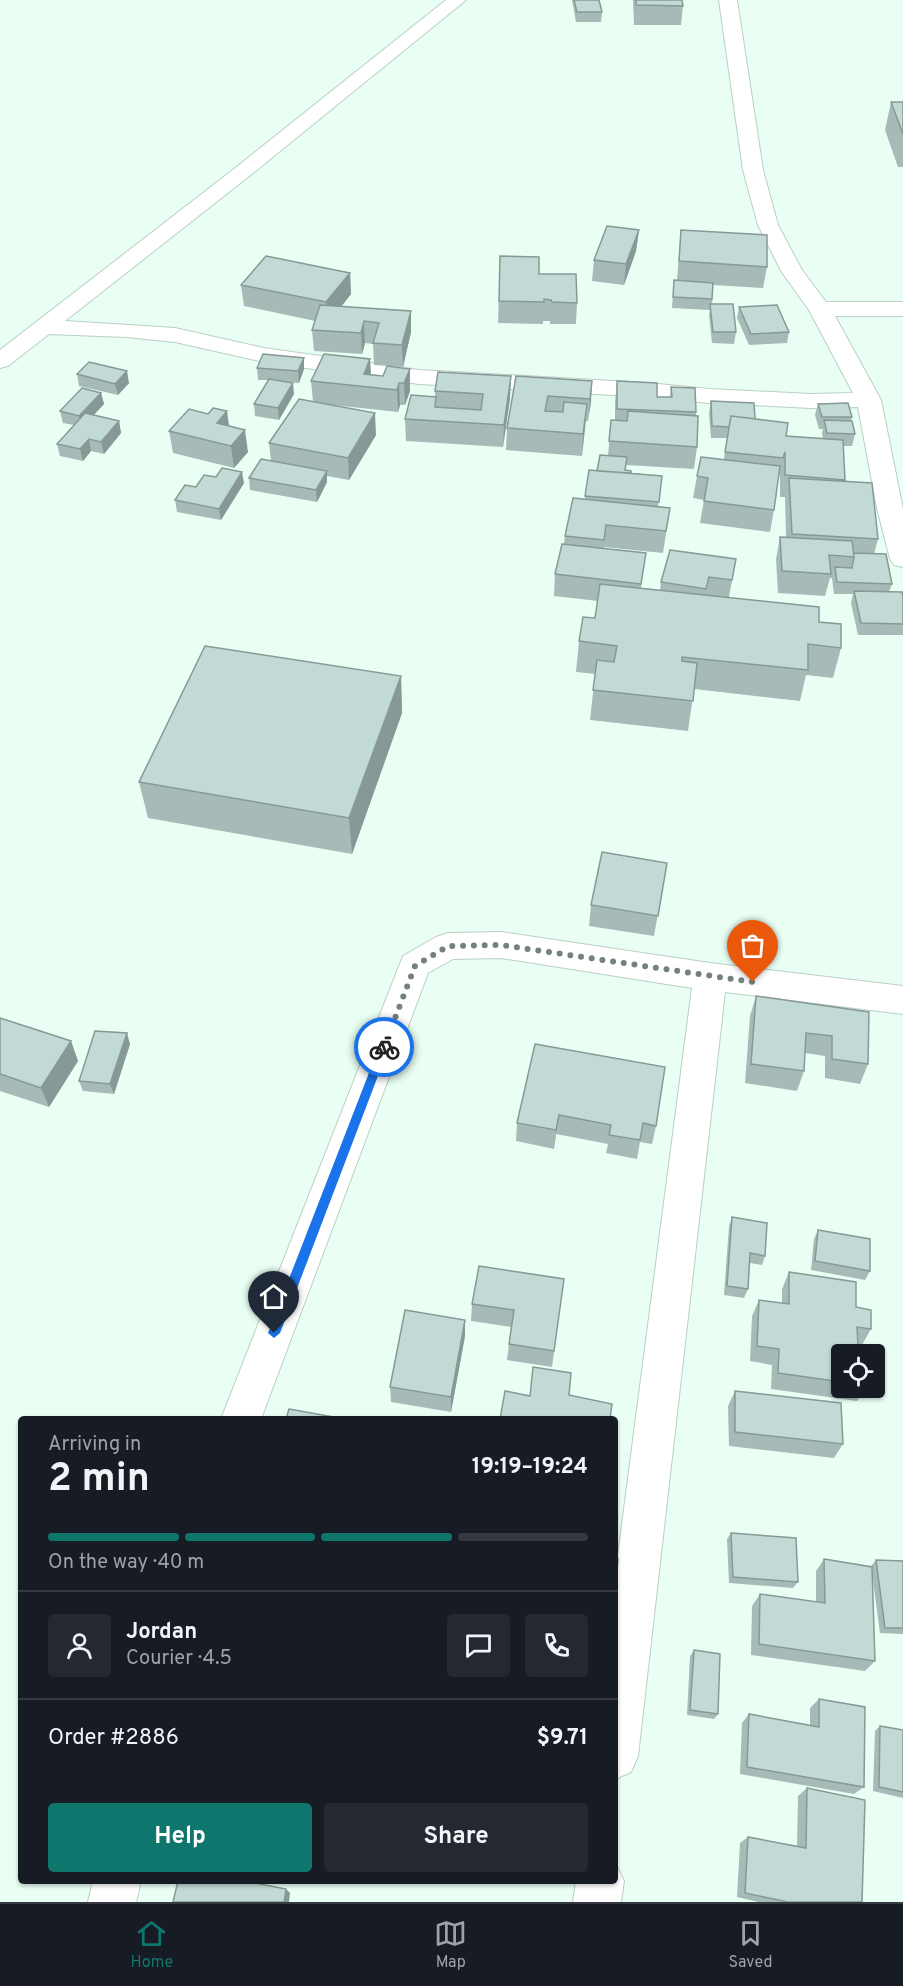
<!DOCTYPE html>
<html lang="en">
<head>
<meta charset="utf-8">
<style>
	:root { --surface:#171b24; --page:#242831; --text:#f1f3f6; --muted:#9ea1a6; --line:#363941; --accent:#0f766e }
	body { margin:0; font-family:Overpass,sans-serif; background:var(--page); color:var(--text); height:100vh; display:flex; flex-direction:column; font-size:22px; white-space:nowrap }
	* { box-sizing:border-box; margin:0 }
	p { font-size:20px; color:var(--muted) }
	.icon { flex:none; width:33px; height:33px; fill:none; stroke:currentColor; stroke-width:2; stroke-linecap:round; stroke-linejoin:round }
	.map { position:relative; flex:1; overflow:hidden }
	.details { position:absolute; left:18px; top:1416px; width:600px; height:468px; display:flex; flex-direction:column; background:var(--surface); border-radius:6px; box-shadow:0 2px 4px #0004 }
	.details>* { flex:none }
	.fabs { position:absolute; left:831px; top:1344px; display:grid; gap:12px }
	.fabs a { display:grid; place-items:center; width:54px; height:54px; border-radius:6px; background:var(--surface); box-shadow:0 2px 4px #0004; font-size:30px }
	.pin { position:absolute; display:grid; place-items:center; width:51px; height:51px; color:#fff; margin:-62px -26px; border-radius:50% 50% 50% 0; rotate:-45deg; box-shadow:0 0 6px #0007 }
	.pin .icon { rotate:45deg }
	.courier { position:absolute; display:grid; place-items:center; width:60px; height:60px; margin:-30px; border:4px solid #1a73e8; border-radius:50%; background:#fff; color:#222; box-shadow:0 2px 8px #0007 }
	.headline em { font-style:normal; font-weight:700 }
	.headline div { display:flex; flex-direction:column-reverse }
	.headline { display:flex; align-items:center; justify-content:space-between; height:102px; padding:0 30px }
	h1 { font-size:39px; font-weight:700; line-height:45px }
	.bar { display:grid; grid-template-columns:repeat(4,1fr); gap:9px 6px; align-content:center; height:72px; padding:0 30px }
	.bar i { height:8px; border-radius:4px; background:var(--line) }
	.bar .current { background:var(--accent) }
	.bar p { grid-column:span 4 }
	.line { display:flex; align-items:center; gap:15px; padding:0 30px; border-top:2px solid var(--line) }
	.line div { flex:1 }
	.round { display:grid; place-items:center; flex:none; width:63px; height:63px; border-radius:6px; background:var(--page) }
	.button { display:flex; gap:12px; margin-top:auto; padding:12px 30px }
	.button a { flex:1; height:69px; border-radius:6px; background:var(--accent); color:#fff; font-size:24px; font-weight:700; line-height:69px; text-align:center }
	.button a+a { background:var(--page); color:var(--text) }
	.menu { display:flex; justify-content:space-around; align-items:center; height:84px; border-top:2px solid var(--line); background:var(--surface); font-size:16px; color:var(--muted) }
	.menu a { display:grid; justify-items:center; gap:3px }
	.menu .current { color:var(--accent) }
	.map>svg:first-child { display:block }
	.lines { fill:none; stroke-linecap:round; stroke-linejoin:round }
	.minor-casing { stroke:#bacfc5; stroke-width:2 }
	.minor { fill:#fff; fill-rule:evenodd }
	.wall { fill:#a6bbb8 }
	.shaded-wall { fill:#879996 }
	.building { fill:#c1dad6; stroke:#879996; stroke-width:1.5 }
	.route { fill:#1a73e8 }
	.done { stroke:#75827c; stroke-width:6; stroke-dasharray:0 10.8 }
</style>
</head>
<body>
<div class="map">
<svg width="903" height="1902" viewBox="0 0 903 1902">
	<rect width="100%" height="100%" fill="#e9fff4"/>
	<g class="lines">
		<g class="minor-casing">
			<path id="minor" d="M446,0H466L248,177L65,321L175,328L264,348L419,370L648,383L709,389L811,394L853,393L809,310L781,271L758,225L743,170L719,0H737L763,170L778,225L802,270L826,302H903V316H835L881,400L903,509V567L894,565L890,559L877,508L858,407L811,408L709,403L648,397L419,384L264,362L175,342L126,337L49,334L8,366L0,368V350L234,169Z
				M501,932L710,963L903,986V1014L725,992L638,1756L631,1772L615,1779V1578L692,988L501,958L453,959L428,973L261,1419H221L403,956L436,937L448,933Z
				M615,1863L624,1881L621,1902H573L576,1881H615Z
				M93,1881H141L136,1902H88Z"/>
		</g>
		<use href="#minor" class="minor"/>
	</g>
	<path class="wall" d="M572,0H599L602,12L601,22H576Z
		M633,0H682L683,6L681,25H634Z
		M891,102H903V167H898L885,130Z
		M639,230L636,251L624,285L592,281L594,260Z
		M681,230L767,267L763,288L713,285L712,304L736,332L734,344L712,343L709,315L710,310L672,308L674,280H677Z
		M500,256L539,274L577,303L576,324H550V321H543V324L498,323Z
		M350,273L351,294L342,306L411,332L403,367L374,365L373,344L365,343L362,354L314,351L312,330L315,321L244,306L241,285Z
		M739,307L789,332L787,343L749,345L737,318Z
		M304,358V369L299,383L287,382L294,394L279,420L255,416L254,404L269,380H258L257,368Z
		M370,359L371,375L383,376L410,369V391L405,405H400L398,412L333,405L376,435L349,480L327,476V482L317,502L250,490L249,478L271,461L269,443L313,401L311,381Z
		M77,374L129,383L118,395L79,386Z
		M511,376L510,398L503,447L406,441L405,419L435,397V391Z
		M516,376L592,381L588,421H586L582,456L506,450L507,428Z
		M617,381L657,397H670L671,387L696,412L697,447L694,469L626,465V470L631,473L662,476L658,507L670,508L663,553L604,547V549L646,553L641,588L660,590L661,582L736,559L729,597L819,622L841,648L833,678L806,675L800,701L694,689L688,731L590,720L595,674L576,672L579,641L595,618L598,601L554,596L555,574L564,544L565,536L585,499V496L597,471L608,456L611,420H615V403Z
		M101,393L104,404L93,415L119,421L121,433L104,454L91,451L83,461L60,456L57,444L74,425L63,423L60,411Z
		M711,401L755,419L786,436L823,439L822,432L823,429H819L815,415L818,404L852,417L851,421L855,434L852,446H843L845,481L878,539L874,554L892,584L889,592L903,597V635H858L851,603L853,594H834L832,578H830L825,596L778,593L776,559L780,537H786L785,497H780V474L778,480L774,510L770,532L700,523L704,500L693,498L697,476L724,459L727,438H711L709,413Z
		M229,426L248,452L234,468L173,453L169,431Z
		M244,483L221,520L177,512L175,500L196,487Z
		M401,676L402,713L352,854L148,818L139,782Z
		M667,863L654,936L589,926L591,905Z
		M756,996L869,1012L868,1064L860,1084L825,1078V1056L805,1053L804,1071L797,1091L745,1083L750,1016Z
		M0,1018L71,1041L78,1061L49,1107L0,1091Z
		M130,1044L114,1094L83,1091L79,1081Z
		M535,1044L656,1126L652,1144L640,1142L637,1159L606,1153L608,1144L556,1134L554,1149L516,1141L517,1123Z
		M732,1217L765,1256L762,1265L750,1263L748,1289L744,1298L724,1295L729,1226Z
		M818,1230L870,1271L865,1280L811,1270L814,1239Z
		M789,1272L856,1307L871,1329L862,1345L858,1344L842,1354V1388H865L857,1401L771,1389L772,1365L750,1361L752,1316L759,1300L782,1303V1289Z
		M564,1279L552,1367L507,1360L511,1327L471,1321L472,1304Z
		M465,1320V1336L451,1412L391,1402L390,1387Z
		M735,1391L843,1444L834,1458L729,1446L728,1406Z
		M731,1533L798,1582L793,1588L729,1583L727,1539Z
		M824,1559L871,1566L876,1560L903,1561V1634L880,1633L872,1573L875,1661L865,1671L751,1655L752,1606L760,1594L816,1602V1571Z
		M694,1650L718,1714L714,1719L687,1715L690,1656Z
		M819,1699L864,1787L854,1794L740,1774L742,1723L749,1714L810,1725V1708Z
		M880,1726L903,1730V1798L873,1791L875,1731Z
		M807,1788L862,1902H758L737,1897L740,1843L748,1837L797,1846L798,1796Z"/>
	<path class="shaded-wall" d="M639,230L636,251L624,285L626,264Z
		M350,273L351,294L327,324L326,302Z
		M411,311V332L403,367L402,345Z
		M364,321L365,343L362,354L361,333Z
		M304,358V369L299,383L298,371Z
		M370,359L371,381L364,374Z
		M410,369V391L405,405L404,383Z
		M127,371L129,383L118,395L115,384Z
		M511,376L510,398L503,447L504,425Z
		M592,381L591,403L588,421L590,399Z
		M293,383L294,394L279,420L278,408Z
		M399,383L400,405L398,412L397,390Z
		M101,393L104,404L82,428L79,416Z
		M587,404L585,426L582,456L583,434Z
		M227,411L230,433L220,445L217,423Z
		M375,413L376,435L349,480L348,458Z
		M119,421L121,433L104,454L101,442Z
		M245,430L248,452L234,468L231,446Z
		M89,439L91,451L83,461L80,449Z
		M327,471V482L317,502L316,490Z
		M242,472L244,483L221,520L219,509Z
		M401,676L402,713L352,854L349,818Z
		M127,1033L130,1044L114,1094L110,1084Z
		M71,1041L78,1061L49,1107L41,1088Z
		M559,1115L556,1134L554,1149L556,1130Z
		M465,1320V1336L451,1412V1397Z
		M286,1889L290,1893L289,1902H284Z"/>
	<path class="building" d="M574,0H599L602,12H577Z
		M636,0H682L683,6L636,5Z
		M891,102H903V134Z
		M607,226L639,230L626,264L594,260Z
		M681,230L767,235V267L679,261Z
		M266,256L350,273L326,302L241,285Z
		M500,256L539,257V274H576L577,303L552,302L551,300L544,299V302L499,301Z
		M674,280L713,283L712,299L673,297Z
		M710,304H733L736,332H713Z
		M320,305L411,311L402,345L373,343L379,323L364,321L361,333L312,330Z
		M777,305L789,332L751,334L739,307Z
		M263,354L304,358L298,371L257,368Z
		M324,354L370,359L364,374L383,376L387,366L410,369L404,383H399L397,390L311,381Z
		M89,362L127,371L115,384L77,374Z
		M438,372L511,376L504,425L405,419L411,395L436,397L435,407L481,410L483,394L435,391Z
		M516,376L592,381L590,399L548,396L545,411L563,412L564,402L587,404L583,434L507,428Z
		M269,379L293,383L278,408L254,404Z
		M617,381L657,383V397H672L671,387L695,388L696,412L617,409Z
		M82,388L101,393L79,416L60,411Z
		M299,399L375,413L348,458L269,443Z
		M711,401L754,403L755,419L731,416L729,427L712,426Z
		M848,403L852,417H822L818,404Z
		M213,408L227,411L217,423L245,430L231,446L169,431L189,409L208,414Z
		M628,411L698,416L697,447L609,441L611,420L627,421Z
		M85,413L119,421L101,442L89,439L80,449L57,444Z
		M731,416L788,423L786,436L843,440L845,480L785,475V452L783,458L725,452Z
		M824,420L852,421L855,434L827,433Z
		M600,455L627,457L625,470L631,471V473L597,471Z
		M701,457L780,466L774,510L704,501L708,478L697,476Z
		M261,459L327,471L316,490L249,478Z
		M222,468L242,472L219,509L175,500L185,485L196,487L204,475L216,477Z
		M589,470L662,476L659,502L585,496Z
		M789,478L872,483L878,539L792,534Z
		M573,498L670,508L666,531L606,525L604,540L565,536Z
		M780,537L852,541L854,557L829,555L831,574L782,571Z
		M562,544L646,553L641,584L555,574Z
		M670,550L736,559L732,580L709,577L706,589L661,582Z
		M854,553L886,554L892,584L837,582L835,567L852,568L854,557Z
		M600,584L819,607V622L841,624V648L808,644V670L682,657V661L697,663L693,701L593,690L597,660L614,662L617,646L579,641L583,617L595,618Z
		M854,591L902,592L903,597V624L861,623Z
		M205,646L401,676L349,818L139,782Z
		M602,852L667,863L658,916L591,905Z
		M756,996L869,1012L868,1064L832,1059V1036L806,1033L804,1071L751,1064Z
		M0,1018L71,1041L41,1088L0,1074Z
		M95,1031L127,1033L110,1084L79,1081Z
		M535,1044L665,1067L656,1126L643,1123L640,1140L609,1135L611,1125L559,1115L556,1130L517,1123Z
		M732,1217L767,1223L765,1256L750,1253L748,1289L727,1286Z
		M818,1230L870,1239V1271L815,1261Z
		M479,1266L564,1279L554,1351L509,1344L514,1310L472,1304Z
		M789,1272L856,1282V1307L871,1310V1329L857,1327L858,1346L867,1347V1354H842V1382L778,1373L779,1349L757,1346L759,1300L789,1304Z
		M405,1310L465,1320L451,1397L390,1387Z
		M533,1367L571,1373L569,1395L612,1404L610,1419H500L505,1391L530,1396Z
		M735,1391L841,1403L843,1444L735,1432Z
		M289,1409L345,1419H286Z
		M731,1533L796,1538L798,1582L733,1577Z
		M615,1558L618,1559L615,1590Z
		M824,1559L872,1567L875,1661L759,1644L760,1594L825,1603Z
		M876,1560L903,1561V1628H885Z
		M694,1650L720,1654L718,1714L690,1710Z
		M819,1699L865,1707L864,1787L747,1767L749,1714L819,1727Z
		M880,1726L903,1730V1792L879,1787Z
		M807,1788L865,1800L862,1902H788L745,1893L748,1837L806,1848Z
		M178,1881H245L286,1889L284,1902H173Z"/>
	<path class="route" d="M384,1042L389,1047L280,1333L274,1338L268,1333L379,1047Z"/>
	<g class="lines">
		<path class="done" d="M384,1047L415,966L448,946L501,945L753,982"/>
	</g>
</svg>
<div class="fabs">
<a><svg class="icon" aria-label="locate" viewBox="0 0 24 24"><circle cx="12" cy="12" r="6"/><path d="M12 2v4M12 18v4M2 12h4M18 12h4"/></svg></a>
</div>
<div class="pin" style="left:753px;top:982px;background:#ea580c"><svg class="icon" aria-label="bag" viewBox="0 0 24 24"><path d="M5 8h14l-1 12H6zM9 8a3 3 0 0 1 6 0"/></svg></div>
<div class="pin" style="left:274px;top:1333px;background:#1f2937"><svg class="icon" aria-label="home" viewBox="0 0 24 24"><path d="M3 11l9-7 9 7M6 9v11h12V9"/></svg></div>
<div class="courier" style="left:384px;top:1047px"><svg class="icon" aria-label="bike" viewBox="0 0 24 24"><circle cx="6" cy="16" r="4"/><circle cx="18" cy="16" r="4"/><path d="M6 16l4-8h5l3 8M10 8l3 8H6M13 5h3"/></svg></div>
<section class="details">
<div class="headline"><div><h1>2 min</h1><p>Arriving in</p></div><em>19:19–19:24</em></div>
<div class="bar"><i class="current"></i><i class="current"></i><i class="current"></i><i></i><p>On the way · 40 m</p></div>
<div class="line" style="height:108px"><a class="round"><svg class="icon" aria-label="person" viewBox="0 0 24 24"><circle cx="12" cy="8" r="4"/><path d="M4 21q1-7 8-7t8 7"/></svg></a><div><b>Jordan</b><p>Courier · 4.5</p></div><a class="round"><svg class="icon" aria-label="chat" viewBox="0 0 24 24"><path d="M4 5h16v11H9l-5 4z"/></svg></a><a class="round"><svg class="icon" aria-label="phone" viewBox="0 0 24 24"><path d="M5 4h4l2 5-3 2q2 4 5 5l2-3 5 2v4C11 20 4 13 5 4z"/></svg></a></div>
<div class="line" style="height:78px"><div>Order #2886</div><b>$9.71</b></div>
<div class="button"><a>Help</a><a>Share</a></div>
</section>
</div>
<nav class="menu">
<a class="current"><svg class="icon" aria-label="home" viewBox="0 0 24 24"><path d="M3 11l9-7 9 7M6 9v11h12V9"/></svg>Home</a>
<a><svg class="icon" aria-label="map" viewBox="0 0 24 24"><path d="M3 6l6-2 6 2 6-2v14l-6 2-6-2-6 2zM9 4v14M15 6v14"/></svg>Map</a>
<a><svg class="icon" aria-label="saved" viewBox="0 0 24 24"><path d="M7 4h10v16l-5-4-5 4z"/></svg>Saved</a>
</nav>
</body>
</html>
